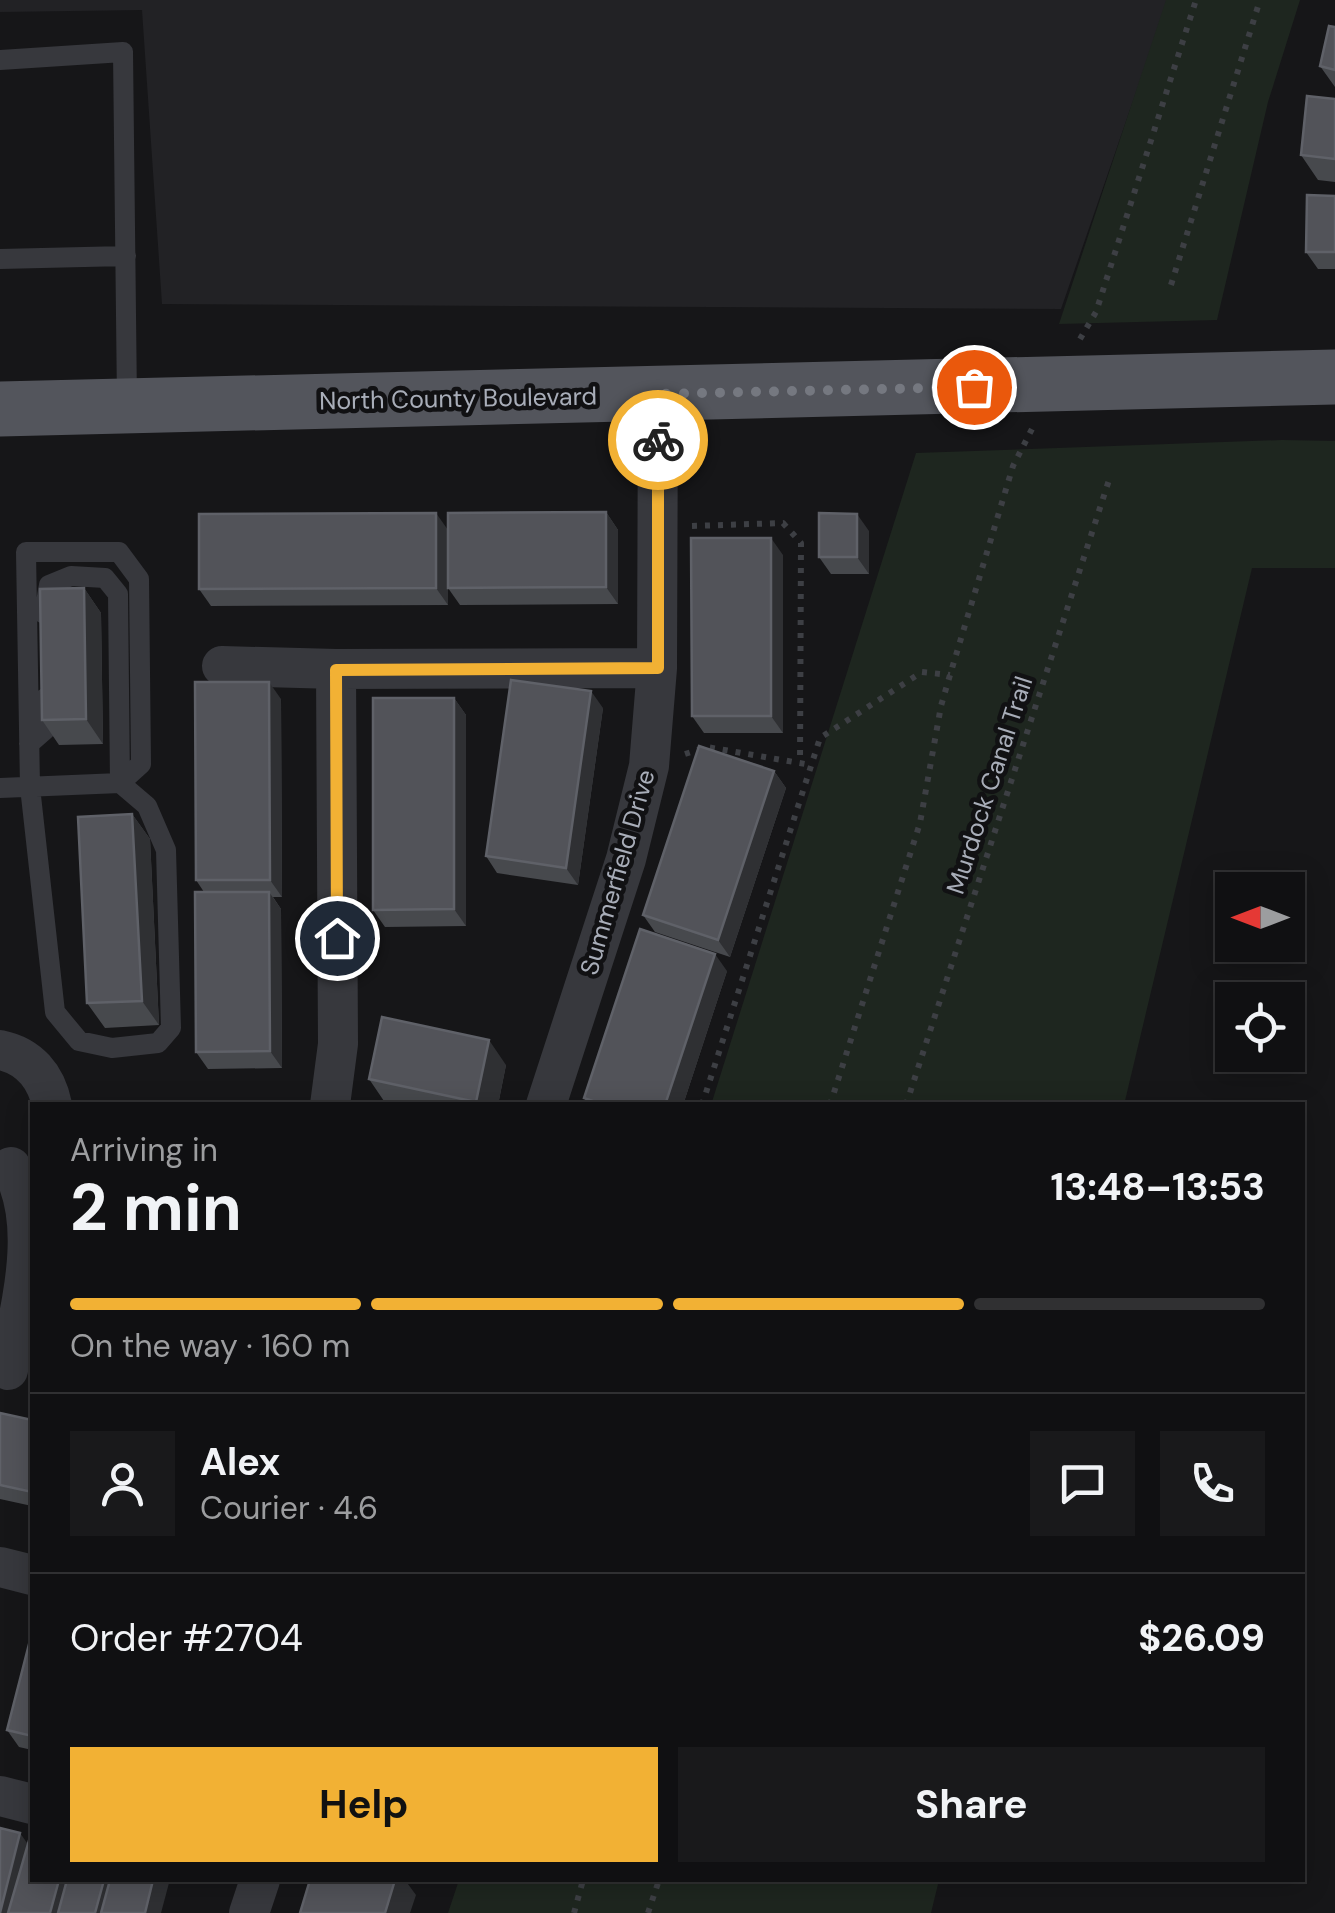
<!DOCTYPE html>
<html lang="en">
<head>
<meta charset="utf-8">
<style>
	:root { --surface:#101012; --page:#19191b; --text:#f1f3f6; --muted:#9c9d9f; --line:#303032; --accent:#f2b134 }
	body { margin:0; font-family:"DM Sans",sans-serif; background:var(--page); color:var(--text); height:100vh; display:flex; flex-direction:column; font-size:38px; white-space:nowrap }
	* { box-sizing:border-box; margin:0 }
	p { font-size:32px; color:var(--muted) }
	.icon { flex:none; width:55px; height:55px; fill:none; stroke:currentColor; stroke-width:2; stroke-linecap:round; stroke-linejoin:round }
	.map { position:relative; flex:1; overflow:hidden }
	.side { position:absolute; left:30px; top:1102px; width:1275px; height:780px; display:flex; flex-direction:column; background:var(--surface); border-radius:0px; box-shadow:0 5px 25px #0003,0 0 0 2px var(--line) }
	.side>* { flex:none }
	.needle { width:65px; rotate:270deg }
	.controls { position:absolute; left:1215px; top:872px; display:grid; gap:20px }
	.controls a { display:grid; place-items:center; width:90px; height:90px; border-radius:0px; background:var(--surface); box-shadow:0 5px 25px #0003,0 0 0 2px var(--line); font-size:50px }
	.pin { position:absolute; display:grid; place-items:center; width:85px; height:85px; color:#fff; margin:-42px; border:5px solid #fff; border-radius:50%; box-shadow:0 2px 10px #0007 }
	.courier { position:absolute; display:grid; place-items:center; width:100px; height:100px; margin:-50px; border:8px solid #f2b134; border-radius:50%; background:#fff; color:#222; box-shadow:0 2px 12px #0007 }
	.headline em { font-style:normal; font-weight:700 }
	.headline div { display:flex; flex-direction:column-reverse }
	.headline { display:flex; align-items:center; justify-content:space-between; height:170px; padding:0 40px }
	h1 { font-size:65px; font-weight:700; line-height:75px }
	.bar { display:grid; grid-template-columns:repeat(4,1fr); gap:15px 10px; align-content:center; height:120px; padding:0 40px }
	.bar i { height:12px; border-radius:8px; background:var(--line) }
	.bar .selected { background:var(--accent) }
	.bar p { grid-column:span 4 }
	.line { display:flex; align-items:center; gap:25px; padding:0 40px; border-top:2px solid var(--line) }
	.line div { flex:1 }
	.round { display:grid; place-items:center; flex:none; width:105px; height:105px; border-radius:0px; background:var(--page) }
	.cta { display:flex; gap:20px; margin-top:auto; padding:20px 40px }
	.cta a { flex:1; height:115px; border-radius:0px; background:var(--accent); color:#111; font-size:40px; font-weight:700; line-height:115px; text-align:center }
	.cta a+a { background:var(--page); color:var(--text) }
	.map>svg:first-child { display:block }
	.built { fill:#222225 }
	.green { fill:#1e261f }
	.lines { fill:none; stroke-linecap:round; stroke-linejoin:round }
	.path { stroke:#3d3f44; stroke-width:6; stroke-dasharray:5 8; stroke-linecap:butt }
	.service { stroke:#37383d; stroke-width:20 }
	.minor { stroke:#37383d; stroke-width:40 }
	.primary { stroke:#53555c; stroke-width:55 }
	.wall { fill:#47494d }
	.shaded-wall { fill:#2f3033 }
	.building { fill:#525359; stroke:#5f6168; stroke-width:2.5 }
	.done { stroke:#757880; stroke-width:10; stroke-dasharray:0 18 }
	.route { stroke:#f2b134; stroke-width:12 }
	.labels { text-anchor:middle; stroke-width:9; stroke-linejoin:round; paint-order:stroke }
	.street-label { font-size:25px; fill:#a8adb8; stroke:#111113 }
</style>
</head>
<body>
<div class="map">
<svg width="1335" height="1913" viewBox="0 0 1335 1913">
	<rect width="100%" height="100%" fill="#161618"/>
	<path class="built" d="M0,0H1168L1061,309L162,304L142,10L0,12Z"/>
	<path class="green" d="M1166,0H1300L1268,102L1217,320L1059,324Z
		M1282,440L1335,441V568H1252L1124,1105H711L916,453Z
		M459,1880H939L931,1913H448Z"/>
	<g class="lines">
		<path class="path" d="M1171,285L1260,0
			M1080,339L1096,312L1196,0
			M692,526L783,523L801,543L800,763
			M685,754L707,747L811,765
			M702,1105L820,738L922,672L950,675
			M830,1105L920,823L941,706L950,675L1013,466L1034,425
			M906,1105L1110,477
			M574,1913L583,1880
			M648,1913L659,1880"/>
		<path class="service" d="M0,60L123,52L127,402
			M0,259L126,256
			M29,744L45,730V698
			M0,788L120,783L141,764L139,579L119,552H26L30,787L55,1012L79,1041L112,1048L158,1043L171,1028L166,850L147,806L120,783L118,594L105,578L71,576L49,585L44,614"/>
		<path class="minor" d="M222,666L336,669L657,668
			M0,1050C29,1056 46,1076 52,1105
			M330,1105L338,1044L336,669
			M546,1105L626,859L649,766L657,668L658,394
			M8,1370C20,1307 44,1226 11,1167
			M0,1567L32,1575
			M0,1796L32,1804
			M249,1913L260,1880"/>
		<path class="primary" d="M0,409L1335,377"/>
	</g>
	<path class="wall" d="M1335,27V87L1320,66Z
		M1335,99V182L1318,180L1301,155Z
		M1335,196V269H1318L1306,252Z
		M606,512L618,530V604L460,605L448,588V605L211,606L199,589L448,530Z
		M869,531V574H831L819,557Z
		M783,555V733H704L692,716Z
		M84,588L101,613L103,744L59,745L42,720Z
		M454,698L466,715V926L385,927L373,910Z
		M281,699L282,897H273L281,909L282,1068L208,1069L196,1052L204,892L196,880Z
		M603,708L578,885L497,873L486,856Z
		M774,771L786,788L730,957L655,932L643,915Z
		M132,814L150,839L159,1025L105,1028L87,1003Z
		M727,971L683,1105H589L584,1098Z
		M506,1065L498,1105H392L386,1104L369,1079Z
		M0,1413L32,1420V1506L0,1499Z
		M32,1645V1750L19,1747L7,1730Z"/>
	<path class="shaded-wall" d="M606,512L618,530V604L606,587Z
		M436,513L448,530V605L436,588Z
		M857,514L869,531V574L857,557Z
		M771,538L783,555V733L771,716Z
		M84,588L101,613L103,744L86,719Z
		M269,682L281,699L282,897L270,880Z
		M591,691L603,708L578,885L566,868Z
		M454,698L466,715V926L454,909Z
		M774,771L786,788L730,957L718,940Z
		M132,814L150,839L159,1025L142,1001Z
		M269,892L281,909L282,1068L270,1051Z
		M715,954L727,971L683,1105H665Z
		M489,1040L506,1065L498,1105H478L476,1102Z
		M20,1833L32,1850L16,1913H0Z
		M59,1880H76L66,1913H50Z
		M104,1880H120L111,1913H95Z
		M153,1880H167L169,1883L161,1913H145Z
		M395,1880H405L416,1895L410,1913H385Z"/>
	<path class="building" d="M1329,26L1335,27V70L1320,66Z
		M1307,96L1335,99V159L1301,155Z
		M1307,195L1335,196V252H1306Z
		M606,512V587L448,588V513Z
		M436,513V588L199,589V514Z
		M819,513L857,514V557H819Z
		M691,538H771V716H692Z
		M84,588L86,719L42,720L40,589Z
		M511,680L591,691L566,868L486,856Z
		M195,682H269L270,880H196Z
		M373,698H454V909L373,910Z
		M699,746L774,771L718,940L643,915Z
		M132,814L142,1001L87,1003L78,817Z
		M195,892H269L270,1051L196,1052Z
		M640,929L715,954L665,1105H604L584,1098Z
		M382,1017L489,1040L476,1102L369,1079Z
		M0,1413L32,1420V1492L0,1485Z
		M29,1644L32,1645V1736L7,1730Z
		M0,1828L20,1833L0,1913Z
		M30,1837H32V1880H59L50,1913H8Z
		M67,1880H104L95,1913H58Z
		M110,1880H153L145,1913H101Z
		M310,1880H395L385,1913H300Z"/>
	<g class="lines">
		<path class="done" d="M658,440V394L974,387"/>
		<path class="route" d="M337,938L336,670L658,668V440"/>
	</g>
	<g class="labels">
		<g class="street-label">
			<text transform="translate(458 398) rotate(-1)" y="9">North County Boulevard</text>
			<text transform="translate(989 785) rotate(-72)" y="9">Murdock Canal Trail</text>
			<text transform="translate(617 872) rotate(-74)" y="9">Summerfield Drive</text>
		</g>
	</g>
</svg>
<div class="controls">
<a><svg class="needle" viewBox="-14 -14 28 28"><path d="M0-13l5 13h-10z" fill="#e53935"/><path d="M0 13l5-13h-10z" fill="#9c9d9f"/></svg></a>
<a><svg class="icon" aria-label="locate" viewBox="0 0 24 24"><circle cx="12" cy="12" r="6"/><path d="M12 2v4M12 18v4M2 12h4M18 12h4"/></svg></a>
</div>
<div class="pin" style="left:974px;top:387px;background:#ea580c"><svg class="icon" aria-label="bag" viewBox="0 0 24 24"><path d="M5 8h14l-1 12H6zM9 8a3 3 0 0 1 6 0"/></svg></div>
<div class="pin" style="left:337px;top:938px;background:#1f2937"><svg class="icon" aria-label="home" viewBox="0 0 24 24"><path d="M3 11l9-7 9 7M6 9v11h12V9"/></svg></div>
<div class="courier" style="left:658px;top:440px"><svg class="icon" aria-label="bike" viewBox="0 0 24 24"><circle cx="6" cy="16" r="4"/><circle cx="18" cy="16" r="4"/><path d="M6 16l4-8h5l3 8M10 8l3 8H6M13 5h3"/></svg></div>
<section class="side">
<div class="headline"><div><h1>2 min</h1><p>Arriving in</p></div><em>13:48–13:53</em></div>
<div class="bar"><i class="selected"></i><i class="selected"></i><i class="selected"></i><i></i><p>On the way · 160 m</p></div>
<div class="line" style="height:180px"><a class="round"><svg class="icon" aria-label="person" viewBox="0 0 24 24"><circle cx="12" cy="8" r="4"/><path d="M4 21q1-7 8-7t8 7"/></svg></a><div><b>Alex</b><p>Courier · 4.6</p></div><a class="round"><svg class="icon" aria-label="chat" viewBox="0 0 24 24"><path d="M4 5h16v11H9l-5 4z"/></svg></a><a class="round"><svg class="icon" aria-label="phone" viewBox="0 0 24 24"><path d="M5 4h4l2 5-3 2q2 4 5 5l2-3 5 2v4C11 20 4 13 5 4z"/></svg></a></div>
<div class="line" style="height:130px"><div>Order #2704</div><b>$26.09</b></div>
<div class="cta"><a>Help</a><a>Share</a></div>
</section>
</div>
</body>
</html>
